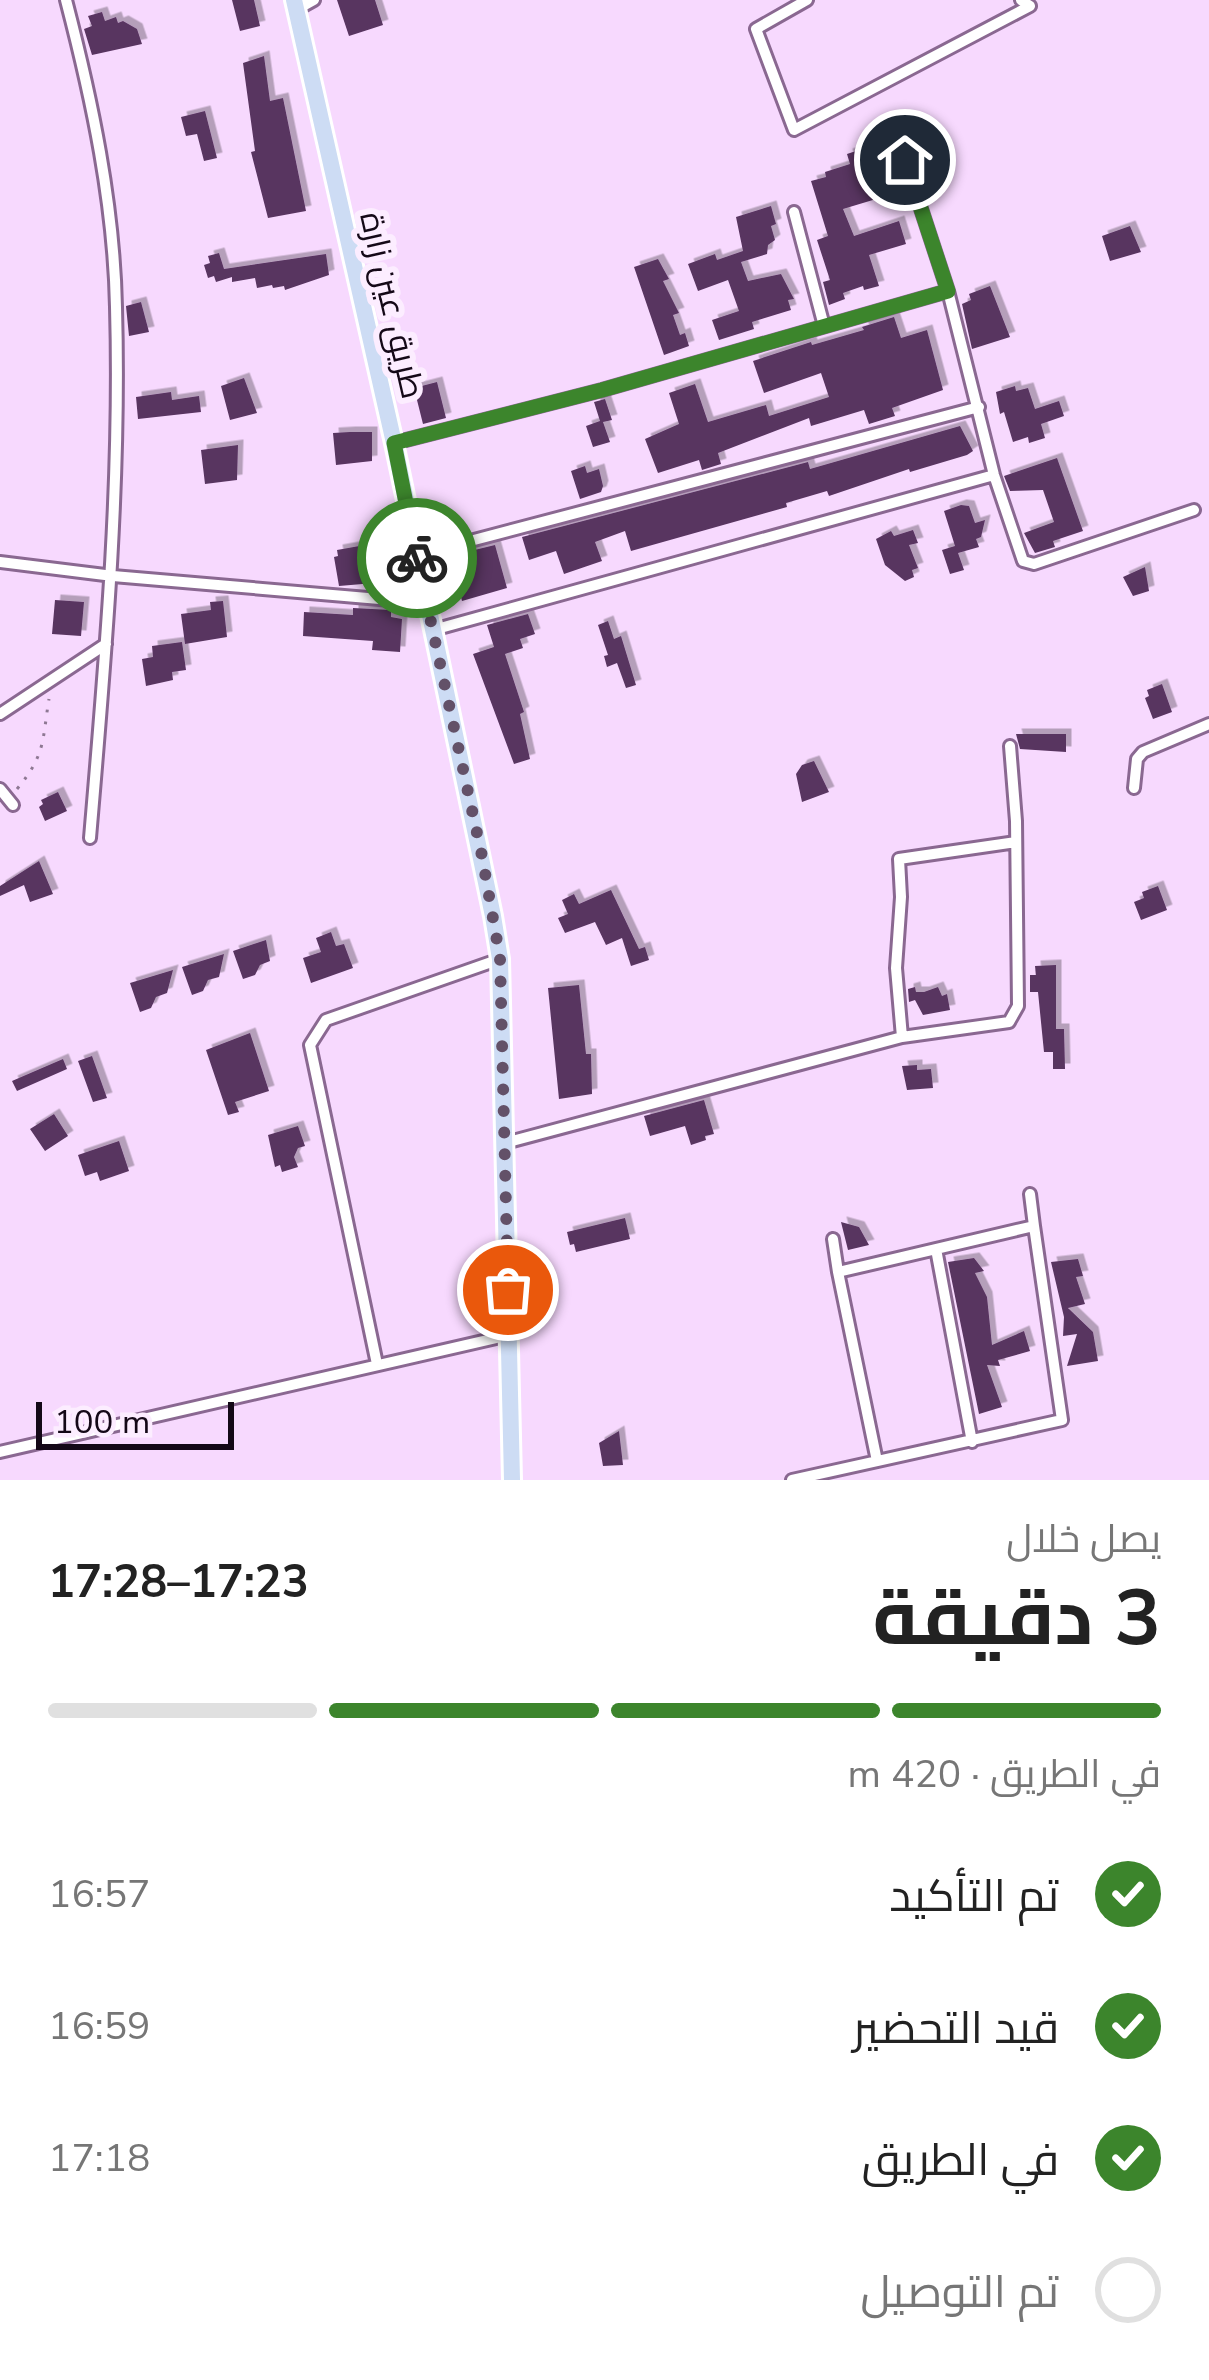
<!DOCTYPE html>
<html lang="ar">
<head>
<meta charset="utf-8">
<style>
	:root { --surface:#fff; --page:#f2f2f2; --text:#222; --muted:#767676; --line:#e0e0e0; --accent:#3c852c }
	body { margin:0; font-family:"Nunito Sans",Cairo,sans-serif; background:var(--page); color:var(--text); direction:rtl; height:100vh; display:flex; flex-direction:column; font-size:45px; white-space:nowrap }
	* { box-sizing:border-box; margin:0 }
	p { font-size:39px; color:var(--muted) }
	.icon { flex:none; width:66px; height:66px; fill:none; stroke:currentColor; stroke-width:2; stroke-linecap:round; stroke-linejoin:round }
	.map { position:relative; height:1480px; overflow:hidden; direction:ltr }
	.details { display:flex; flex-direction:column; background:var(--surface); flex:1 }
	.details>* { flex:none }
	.scale { position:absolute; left:36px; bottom:30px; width:198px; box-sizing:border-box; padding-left:12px; border:6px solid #140817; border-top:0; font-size:33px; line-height:42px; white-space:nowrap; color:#140817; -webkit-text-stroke:9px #fcedff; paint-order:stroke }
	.pin { position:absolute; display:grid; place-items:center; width:102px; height:102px; color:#fff; margin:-51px; border:6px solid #fff; border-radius:50%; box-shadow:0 3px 12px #0007 }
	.courier { position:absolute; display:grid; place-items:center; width:120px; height:120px; margin:-60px; border:9px solid #3c852c; border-radius:50%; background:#fff; color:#222; box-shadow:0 3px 15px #0007 }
	.head em { font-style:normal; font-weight:700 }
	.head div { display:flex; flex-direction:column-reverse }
	.head { display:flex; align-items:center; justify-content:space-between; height:204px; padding:0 48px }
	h1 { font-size:78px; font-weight:700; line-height:90px }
	.bar { display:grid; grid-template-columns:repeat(4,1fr); gap:18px 12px; align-content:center; height:144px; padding:0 48px }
	.bar i { height:15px; border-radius:9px; background:var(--line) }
	.bar .on { background:var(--accent) }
	.bar p { grid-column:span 4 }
	ol { padding:0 48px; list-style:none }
	li { display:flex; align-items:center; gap:36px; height:132px }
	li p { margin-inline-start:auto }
	li .icon { padding:12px; border-radius:50%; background:var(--accent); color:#fff; stroke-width:4 }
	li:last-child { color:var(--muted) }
	li i { width:66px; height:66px; border:6px solid var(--line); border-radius:50% }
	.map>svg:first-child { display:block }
	.building { fill:#583460; filter:url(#shadow) }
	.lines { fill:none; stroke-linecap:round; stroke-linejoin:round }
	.street-casing { stroke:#8a6891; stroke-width:16 }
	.primary-casing { stroke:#fff; stroke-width:22 }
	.path { stroke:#8e7893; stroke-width:3; stroke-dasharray:3 9; stroke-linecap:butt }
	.street { stroke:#fff; stroke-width:10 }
	.primary { stroke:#cddcf4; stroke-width:16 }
	.done { stroke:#635168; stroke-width:12; stroke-dasharray:0 21.6 }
	.route { stroke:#3c852c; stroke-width:15 }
	.labels { text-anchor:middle; stroke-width:12; stroke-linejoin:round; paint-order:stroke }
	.street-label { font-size:33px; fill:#140817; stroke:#fcedff }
</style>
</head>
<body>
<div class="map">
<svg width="1209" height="1480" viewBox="0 0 1209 1480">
	<defs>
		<filter id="shadow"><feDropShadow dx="5.5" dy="-5.5" stdDeviation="0" flood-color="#0004"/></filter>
	</defs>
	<rect width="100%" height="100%" fill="#f7d9fe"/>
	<path class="building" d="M232,0H254L260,26L240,31Z
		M337,0H375L383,25L349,36Z
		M102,12L105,21L116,17L118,23L123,21L137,29L142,44L92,55L84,29L92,26L88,16Z
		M264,56L270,101L283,98L306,211L268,218L251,152L255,151L243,63Z
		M205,111L217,158L204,161L197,134L186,136L181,117Z
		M880,143L896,193L843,209L854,236L899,221L906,244L869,255L879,286L864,290L863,286L843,293L845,299L829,305L823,282L830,280L817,240L828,236L811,181L826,177L825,172L850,164L847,154Z
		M771,206L776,224L771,226L775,240L768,245L767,254L741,262L748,281L781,274L794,299L788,300L791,310L752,322L754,329L719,340L712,320L739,311L728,280L698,291L688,264L715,254L717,260L743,251L736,217Z
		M1130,226L1141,252L1110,261L1102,236Z
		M219,253L224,269L326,254L329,275L285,290L284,286L273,288L272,285L257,288L255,278L232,282V277L216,282L214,276L208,278L204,265L210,263L208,256Z
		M658,259L669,279L663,281L679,313L673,315L680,335L685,333L689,346L664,355L634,267Z
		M990,286L1010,337L972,349L962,304L971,300L969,294Z
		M141,302L149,332L129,336L126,306Z
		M894,317L901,338L927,330L943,390L892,408L895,416L869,424L864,410L811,426L809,418L718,453L721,464L702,470L699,460L658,473L645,439L679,424L669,393L695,384L708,422L766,405L769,416L829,397L821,373L764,393L753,361L811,342L812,345L864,330L862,327Z
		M244,378L257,413L230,420L221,386Z
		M437,382L446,418L423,424L414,388Z
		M1015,386L1016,391L1028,388L1035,409L1059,401L1064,416L1041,424L1045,438L1029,443L1028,437L1013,442L1004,412L1000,414L996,392Z
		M171,392L172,400L199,396L201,412L138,419L136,397Z
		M605,399L612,420L603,422L610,442L593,447L586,426L600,421L594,402Z
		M960,426L973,451L967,455L910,472L909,469L829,496L827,491L786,503L787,507L631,551L625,531L595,542L602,561L564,574L556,551L529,560L522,537L808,462L810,469Z
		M350,432H372V461L336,465L333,433Z
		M238,445L237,480L205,484L201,450Z
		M1057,458L1083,531L1053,541L1055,547L1035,553L1024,533L1054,522L1043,490L1010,491L1004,476Z
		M585,466L587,473L599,469L603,486L601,492L580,499L571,471Z
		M961,505L969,506L975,523L985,520L981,537L976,539L979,547L958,553L964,570L950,574L942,550L955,546L944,511Z
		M913,530L918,543L909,545L918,568L912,570L914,577L905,581L885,565L876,539L891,531L894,536Z
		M365,545L366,552L381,550L386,582L339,586L334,557L338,556L337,550Z
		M495,545L507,588L462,601L450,556Z
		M1145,567L1149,591L1133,596L1123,577Z
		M55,600L84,602L81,636L52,634Z
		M223,601L227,637L185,644L181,614L211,610L210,602Z
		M353,608L391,610V617L402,619L400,652L372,650L373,641L303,636L304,612L353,615Z
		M528,614L535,634L520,639L523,648L505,654L524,712L520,714L530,759L514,764L473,654L494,647L487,625Z
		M608,621L614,639L621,636L636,685L626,688L617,663L607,667L604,656L608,655L598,625Z
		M182,642L186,670L172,672L173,680L146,686L142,659L153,657L152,646Z
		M1162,684L1172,712L1153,719L1145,698L1149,696L1147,690Z
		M1016,734H1066V752L1020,749Z
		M814,761L829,792L802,802L796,774L802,765Z
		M58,792L67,811L45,821L39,807L43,804L41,800Z
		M39,861L53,894L30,902L24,885L0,896V886Z
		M1158,886L1167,910L1141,920L1134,902L1144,898L1142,892Z
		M611,890L639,949L645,947L649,960L631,966L622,938L606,945L595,922L565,933L558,918L568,914L562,900L574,894L579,904Z
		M331,932L336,946L344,944L353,968L311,983L303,958L321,952L316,938Z
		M266,940L270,961L260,965L255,975L243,979L233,951Z
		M224,954L219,977L208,980L203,991L192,995L182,967Z
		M1056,965V1029H1064L1065,1069H1053V1052H1044L1038,992H1030V975H1036L1035,966Z
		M173,970L167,993L156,997L151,1008L140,1012L130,983Z
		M579,985L586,1054H591L592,1094L559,1099L548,988Z
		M915,987L916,992H924L938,987L942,996L947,994L950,1010L923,1015L915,1000L909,1002L908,989Z
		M250,1033L269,1091L235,1102L239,1112L228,1115L206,1050Z
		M92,1056L107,1098L93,1102L78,1061Z
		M63,1059L67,1069L17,1091L12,1081Z
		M917,1065V1070L931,1069L933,1088L907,1090L902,1066Z
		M704,1100L714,1134L705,1136L706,1140L691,1145L685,1126L650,1136L644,1116Z
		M54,1114L68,1136L45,1151L30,1129Z
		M298,1126L305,1146L298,1148L294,1157L298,1167L282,1172L280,1165L275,1167L268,1135Z
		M119,1141L129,1171L100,1181L97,1172L85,1176L78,1155Z
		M625,1218L630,1239L576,1252L574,1244L570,1245L567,1232Z
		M841,1222L859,1227L869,1245L848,1250Z
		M974,1258L984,1271L975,1273L987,1297L992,1345L1024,1331L1030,1351L998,1360L1000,1366L987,1365L1002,1407L979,1414L948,1262Z
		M1078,1259L1083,1276L1076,1277L1085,1304L1068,1308L1093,1332L1098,1361L1067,1366L1077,1334L1063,1336L1064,1317L1051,1262Z
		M619,1431L623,1465L603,1466L599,1443Z"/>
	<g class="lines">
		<g class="street-casing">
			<path id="street" d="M66,0C92,100 114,204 116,307C121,485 105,661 90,838
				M807,0L756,29L794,130L1030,6L1021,0
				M296,10L314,0
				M905,160L948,291L994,475L1023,561L1034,564L1194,510
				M794,212L824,326
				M394,443L602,390L948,291
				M417,555L979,407
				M0,562L113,576L426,603
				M433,630L994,475
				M0,714L106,644
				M1134,788L1137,759L1143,752L1209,724
				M0,789L13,805
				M902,1037L896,968L901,897L899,859L1016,842
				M505,1143L902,1037L1009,1022L1018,1006L1016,821L1010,746
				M1030,1194L1034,1226
				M833,1239L838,1272
				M936,1249L972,1442
				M377,1364L310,1045L326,1020L500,959
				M0,1452L509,1335
				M792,1480L1062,1420L1034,1226L838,1272L877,1461"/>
		</g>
		<g class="primary-casing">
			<path id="primary" d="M294,0L394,443L493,916L500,959L512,1480"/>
		</g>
		<path class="path" d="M17,789C46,754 42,741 49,699"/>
		<use href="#street" class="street"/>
		<use href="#primary" class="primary"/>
	</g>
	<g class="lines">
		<path class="done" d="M417,558L482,856L500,958L508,1290"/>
		<path class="route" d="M417,558L394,443L602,390L948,291L905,160"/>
	</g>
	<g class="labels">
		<g class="street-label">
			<text transform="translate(393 305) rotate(77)" y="12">طريق عين زارة</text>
		</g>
	</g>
</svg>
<div class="scale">100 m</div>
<div class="pin" style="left:508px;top:1290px;background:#ea580c"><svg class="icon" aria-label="bag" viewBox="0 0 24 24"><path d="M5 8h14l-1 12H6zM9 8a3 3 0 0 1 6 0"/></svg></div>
<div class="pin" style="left:905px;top:160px;background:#1f2937"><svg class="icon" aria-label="home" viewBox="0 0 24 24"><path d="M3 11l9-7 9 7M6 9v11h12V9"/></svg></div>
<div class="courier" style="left:417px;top:558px"><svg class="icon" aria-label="bike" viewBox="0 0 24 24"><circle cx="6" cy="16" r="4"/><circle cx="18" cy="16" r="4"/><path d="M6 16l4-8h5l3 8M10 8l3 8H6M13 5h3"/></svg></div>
</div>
<section class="details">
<div class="head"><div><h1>3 دقيقة</h1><p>يصل خلال</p></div><em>17:23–17:28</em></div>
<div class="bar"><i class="on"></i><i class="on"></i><i class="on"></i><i></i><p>في الطريق · 420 m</p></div>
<ol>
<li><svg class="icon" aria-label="check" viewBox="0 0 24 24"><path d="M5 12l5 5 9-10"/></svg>تم التأكيد<p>16:57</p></li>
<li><svg class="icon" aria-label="check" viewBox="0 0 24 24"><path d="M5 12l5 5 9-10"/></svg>قيد التحضير<p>16:59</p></li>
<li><svg class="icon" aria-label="check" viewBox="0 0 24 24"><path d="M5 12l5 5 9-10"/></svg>في الطريق<p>17:18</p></li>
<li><i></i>تم التوصيل</li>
</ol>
</section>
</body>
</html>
